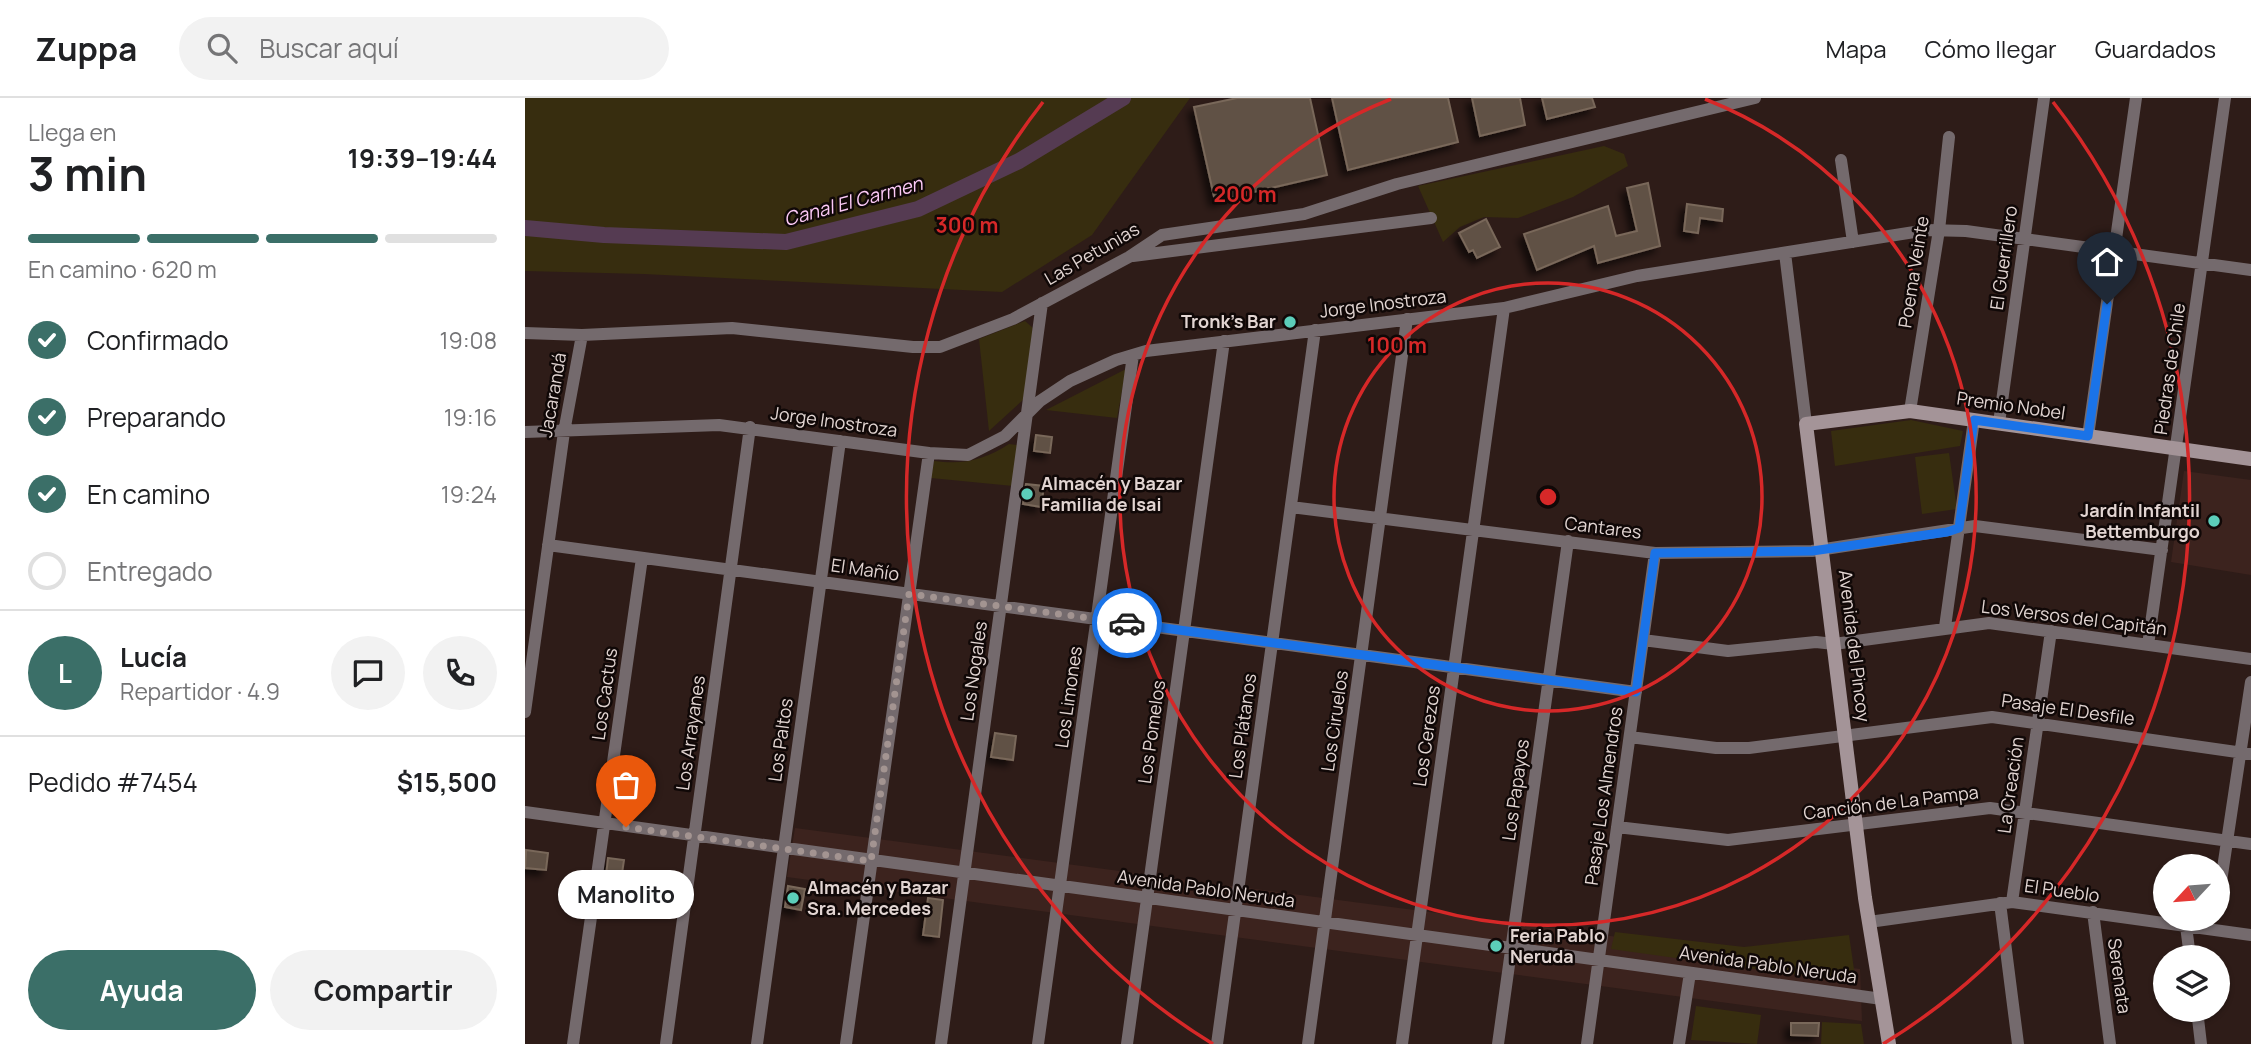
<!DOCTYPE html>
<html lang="es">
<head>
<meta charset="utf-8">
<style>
	:root { --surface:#fff; --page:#f2f2f2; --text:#202124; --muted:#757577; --line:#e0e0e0; --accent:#3b6f68 }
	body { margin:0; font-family:Manrope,sans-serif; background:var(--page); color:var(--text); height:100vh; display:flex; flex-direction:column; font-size:26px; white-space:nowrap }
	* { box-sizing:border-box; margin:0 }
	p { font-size:23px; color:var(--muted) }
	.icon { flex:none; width:38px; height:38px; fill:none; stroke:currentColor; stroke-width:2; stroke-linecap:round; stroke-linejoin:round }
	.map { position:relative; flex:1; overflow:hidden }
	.drawer { display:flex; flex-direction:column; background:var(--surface); width:525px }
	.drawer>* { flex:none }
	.needle { width:46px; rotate:244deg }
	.fabs { position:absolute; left:1628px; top:756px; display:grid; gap:14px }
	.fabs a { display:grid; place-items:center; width:77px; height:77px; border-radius:50%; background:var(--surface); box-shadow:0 2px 5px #0004; font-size:35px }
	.pin { position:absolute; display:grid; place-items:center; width:60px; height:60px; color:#fff; margin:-72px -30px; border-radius:50% 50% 50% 0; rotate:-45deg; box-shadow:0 0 7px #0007 }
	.pin .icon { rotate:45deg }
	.courier { position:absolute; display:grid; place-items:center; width:70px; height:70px; margin:-35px; border:5px solid #1a73e8; border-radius:50%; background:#fff; color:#222; box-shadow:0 2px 9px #0007 }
	.bubble { position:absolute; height:49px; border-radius:24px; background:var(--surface); box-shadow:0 2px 5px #0004; font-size:23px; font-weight:700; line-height:49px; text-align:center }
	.headline em { font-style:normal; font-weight:700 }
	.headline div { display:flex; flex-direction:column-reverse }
	.headline { display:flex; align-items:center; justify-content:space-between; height:119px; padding:0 28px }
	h1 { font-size:46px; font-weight:700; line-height:52px }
	.bar { display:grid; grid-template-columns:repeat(4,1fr); gap:10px 7px; align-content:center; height:84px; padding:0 28px }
	.bar i { height:9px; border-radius:5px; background:var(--line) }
	.bar .current { background:var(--accent) }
	.bar p { grid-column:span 4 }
	.line { display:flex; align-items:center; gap:18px; padding:0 28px; border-top:2px solid var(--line) }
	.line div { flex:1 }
	.round { display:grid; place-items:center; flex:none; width:74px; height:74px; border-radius:37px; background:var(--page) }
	ol { padding:0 28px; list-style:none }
	li { display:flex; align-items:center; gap:21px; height:77px }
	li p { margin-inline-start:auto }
	li .icon { padding:7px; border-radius:50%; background:var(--accent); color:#fff; stroke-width:4 }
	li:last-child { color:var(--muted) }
	li i { width:38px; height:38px; border:4px solid var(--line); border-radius:50% }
	.button { display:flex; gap:14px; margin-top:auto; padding:14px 28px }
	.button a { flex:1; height:80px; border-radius:42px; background:var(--accent); color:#fff; font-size:28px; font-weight:700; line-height:80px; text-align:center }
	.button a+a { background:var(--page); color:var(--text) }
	header { display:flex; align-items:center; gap:42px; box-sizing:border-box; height:98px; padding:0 35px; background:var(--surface); border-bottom:2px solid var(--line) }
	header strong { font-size:33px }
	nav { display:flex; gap:38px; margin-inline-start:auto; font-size:24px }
	.search { width:490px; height:63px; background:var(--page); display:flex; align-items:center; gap:18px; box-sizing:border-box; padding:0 24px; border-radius:38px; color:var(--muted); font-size:26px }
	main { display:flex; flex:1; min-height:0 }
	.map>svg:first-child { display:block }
	.built { fill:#3c231e }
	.green { fill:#372d0f }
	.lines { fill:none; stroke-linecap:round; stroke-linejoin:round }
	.canal { stroke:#553b52; stroke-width:16 }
	.building { fill:#615144; stroke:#79685a; stroke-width:2; filter:url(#shadow) }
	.street { stroke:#746a6d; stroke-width:12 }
	.secondary { stroke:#a49498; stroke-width:14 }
	.done { stroke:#a39491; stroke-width:7; stroke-dasharray:0 12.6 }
	.route { stroke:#1a73e8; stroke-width:9 }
	.ring { fill:none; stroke:#d62828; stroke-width:3.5 }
	.poi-dot { fill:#5cceba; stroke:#100807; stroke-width:2.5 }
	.labels { text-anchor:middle; stroke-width:5; stroke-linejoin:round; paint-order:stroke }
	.street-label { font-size:18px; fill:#e2d5d2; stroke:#100807 }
	.poi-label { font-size:18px; font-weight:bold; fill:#e2d5d2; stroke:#100807; text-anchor:start }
	.water-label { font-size:19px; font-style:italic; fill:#fdcaf7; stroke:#100807 }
	.centre { fill:#d62828; stroke:#100807; stroke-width:3.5 }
	.ring-label { font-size:21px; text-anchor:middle; font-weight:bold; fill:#d62828; stroke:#100807; stroke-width:5; stroke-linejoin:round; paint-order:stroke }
</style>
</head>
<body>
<header>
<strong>Zuppa</strong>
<div class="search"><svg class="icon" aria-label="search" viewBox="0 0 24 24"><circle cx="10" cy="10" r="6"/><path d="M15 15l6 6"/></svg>Buscar aquí</div>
<nav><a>Mapa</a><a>Cómo llegar</a><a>Guardados</a></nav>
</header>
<main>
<section class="drawer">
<div class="headline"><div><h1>3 min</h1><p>Llega en</p></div><em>19:39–19:44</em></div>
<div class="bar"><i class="current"></i><i class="current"></i><i class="current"></i><i></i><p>En camino · 620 m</p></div>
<ol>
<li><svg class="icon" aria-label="check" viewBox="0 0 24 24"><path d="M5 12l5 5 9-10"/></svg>Confirmado<p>19:08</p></li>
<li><svg class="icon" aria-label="check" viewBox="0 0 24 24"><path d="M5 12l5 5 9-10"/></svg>Preparando<p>19:16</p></li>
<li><svg class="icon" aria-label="check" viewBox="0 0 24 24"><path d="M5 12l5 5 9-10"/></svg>En camino<p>19:24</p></li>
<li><i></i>Entregado</li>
</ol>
<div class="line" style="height:126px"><b class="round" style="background:var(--accent);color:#fff">L</b><div><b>Lucía</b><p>Repartidor · 4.9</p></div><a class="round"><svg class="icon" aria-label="chat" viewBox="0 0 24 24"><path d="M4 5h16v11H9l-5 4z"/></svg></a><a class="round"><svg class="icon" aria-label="phone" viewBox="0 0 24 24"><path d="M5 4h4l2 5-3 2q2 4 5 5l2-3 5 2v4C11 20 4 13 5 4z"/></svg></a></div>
<div class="line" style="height:91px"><div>Pedido #7454</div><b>$15,500</b></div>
<div class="button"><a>Ayuda</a><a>Compartir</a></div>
</section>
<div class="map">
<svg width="1726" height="946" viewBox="0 0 1726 946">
	<defs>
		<filter id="shadow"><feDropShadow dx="-5.5" dy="5.5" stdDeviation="3.5" flood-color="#0009"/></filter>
	</defs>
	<rect width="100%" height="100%" fill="#2e1c18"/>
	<path class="built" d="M1659,373L1726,382V477L1646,464Z
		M270,730L1335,871L1337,923L262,779Z"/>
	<path class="green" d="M0,0H665L567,137L477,194L119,176L0,173Z
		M1079,48L1099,56L1103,68L1048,99L993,120L959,119L935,129L918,144L893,88Z
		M500,223L508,230L499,301L464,333L454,241Z
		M601,271L592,320L521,312Z
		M1386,322L1438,333L1435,348L1310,368L1306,333Z
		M484,346L492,347L488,388L406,380L409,363C439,367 459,362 484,346Z
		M1424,355L1432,411L1397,416L1390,359Z
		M1090,834L1219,849L1324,837L1331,885L1086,851Z
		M1171,908L1236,917L1232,946L1166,942Z
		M1297,924L1336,926L1339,946H1296Z"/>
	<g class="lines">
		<path class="canal" d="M0,130L79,137L261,144L393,111L494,63L598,0"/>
	</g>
	<path class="building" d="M712,0H785L802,77L690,103L669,9Z
		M807,0H923L933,44L823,72Z
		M947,0H995L1000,27L955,38Z
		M1017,0H1067L1070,9L1022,21Z
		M1123,85L1135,148L1073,165L1069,148L1012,172L999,136L1083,108L1091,138L1112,133L1102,90Z
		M1162,106L1198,111L1197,123L1175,120L1173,135L1159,133Z
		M961,121L975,149L952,160L948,152L944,154L934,135Z
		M511,337L527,339L525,355L509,353Z
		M501,386L519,388L516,409L498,406Z
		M470,635L491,638L488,662L466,659Z
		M1,752L23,755L21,772L0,770Z
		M83,760L99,762L95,789L80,787Z
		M263,788L280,791L276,812L260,809Z
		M403,800L418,802L414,839L398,837Z
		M1266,925H1294L1293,938L1266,937Z"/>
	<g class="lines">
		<path class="street" d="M1316,62L1328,144
			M1260,155L1281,326
			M608,158L906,120
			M0,235L57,237L207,230L388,249H415L488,221L604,159L637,137L779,116L872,86L1230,0
			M1385,313L1414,132L1424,39
			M1474,325L1519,0
			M0,334L194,327L404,355L443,357L480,338L515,303L545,283L591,262L621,253L979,210L1112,178L1402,132L1441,133L1726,172
			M1563,338L1611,0
			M766,409L1130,455L1287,453L1450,428L1637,452
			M23,447L1111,594
			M1420,529L1449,322
			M1118,542L1203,553L1291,544L1309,546L1464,525L1726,561
			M1623,547L1700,0
			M0,614L39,334L57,237
			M1105,639L1191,650H1224L1467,619L1726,656
			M0,714L1357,901
			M1092,729L1203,742L1465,710L1726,746
			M1487,804L1526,533
			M1475,805L1493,946
			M1692,810L1726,584
			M1568,814L1585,946
			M1344,824L1487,804L1726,837
			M1661,828L1665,859
			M1672,912L1676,946
			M48,946L117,460
			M141,946L225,329
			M232,946L315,343
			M321,946L404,355
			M416,946L517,205
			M513,946L608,257
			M602,946L699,243
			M692,946L790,232
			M783,946L882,221
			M877,946L979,210
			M973,946L1043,443
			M1062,946L1130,455
			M1154,946L1165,875"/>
		<path class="secondary" d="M1364,946L1340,800L1281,326L1385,313L1726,361"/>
	</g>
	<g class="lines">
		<path class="done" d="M101,729L346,763L384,496L602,525"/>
		<path class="route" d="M602,525L1111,594L1130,455L1287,453L1422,434L1434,430L1449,322L1563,338L1582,206"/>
	</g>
	<g class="ring">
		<circle cx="1023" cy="399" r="214"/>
		<path d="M1180 1A428 428 0 1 1 866 1"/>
		<path d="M688 946A641 641 0 0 1 518 4M1528 4A641 641 0 0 1 1358 946"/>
	</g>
	<g class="poi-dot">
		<circle cx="765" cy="224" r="7"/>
		<circle cx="502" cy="396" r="7"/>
		<circle cx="1689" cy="423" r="7"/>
		<circle cx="268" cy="800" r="7"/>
		<circle cx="971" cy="848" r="7"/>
	</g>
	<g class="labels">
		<g class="street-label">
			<text transform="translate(567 156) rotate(-30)" y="6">Las Petunias</text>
			<text transform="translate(1479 160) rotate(-82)" y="6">El Guerrillero</text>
			<text transform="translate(1389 174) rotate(-81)" y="6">Poema Veinte</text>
			<text transform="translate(858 206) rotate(-7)" y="6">Jorge Inostroza</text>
			<text transform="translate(1645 271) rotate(-82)" y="6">Piedras de Chile</text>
			<text transform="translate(28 297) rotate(-80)" y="6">Jacarandá</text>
			<text transform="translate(1486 308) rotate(8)" y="6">Premio Nobel</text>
			<text transform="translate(309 324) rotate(8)" y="6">Jorge Inostroza</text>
			<text transform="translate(1078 430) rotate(7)" y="6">Cantares</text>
			<text transform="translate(340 472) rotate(8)" y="6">El Mañío</text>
			<text transform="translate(1549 520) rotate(7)" y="6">Los Versos del Capitán</text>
			<text transform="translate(1329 548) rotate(83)" y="6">Avenida del Pincoy</text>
			<text transform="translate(449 573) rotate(-82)" y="6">Los Nogales</text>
			<text transform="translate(80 596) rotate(-82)" y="6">Los Cactus</text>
			<text transform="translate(544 599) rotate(-82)" y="6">Los Limones</text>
			<text transform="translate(1543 612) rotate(8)" y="6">Pasaje El Desfile</text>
			<text transform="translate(810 623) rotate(-82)" y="6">Los Ciruelos</text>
			<text transform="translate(718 628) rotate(-82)" y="6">Los Plátanos</text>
			<text transform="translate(627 634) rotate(-82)" y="6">Los Pomelos</text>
			<text transform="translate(166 635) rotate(-82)" y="6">Los Arrayanes</text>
			<text transform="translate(902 638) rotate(-82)" y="6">Los Cerezos</text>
			<text transform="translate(256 642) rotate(-82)" y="6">Los Paltos</text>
			<text transform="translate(1486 687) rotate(-82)" y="6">La Creación</text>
			<text transform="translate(991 692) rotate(-82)" y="6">Los Papayos</text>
			<text transform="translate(1079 698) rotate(-82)" y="6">Pasaje Los Almendros</text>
			<text transform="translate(1366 705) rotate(-7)" y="6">Canción de La Pampa</text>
			<text transform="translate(681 791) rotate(8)" y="6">Avenida Pablo Neruda</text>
			<text transform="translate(1537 793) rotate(8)" y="6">El Pueblo</text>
			<text transform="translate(1243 867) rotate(8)" y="6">Avenida Pablo Neruda</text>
			<text transform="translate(1594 878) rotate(82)" y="6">Serenata</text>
		</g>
		<g class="poi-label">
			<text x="751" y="230" text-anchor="end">Tronk's Bar</text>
			<text x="516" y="392">Almacén y Bazar<tspan x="516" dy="21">Familia de Isai</tspan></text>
			<text x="1675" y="419" text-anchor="end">Jardín Infantil<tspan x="1675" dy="21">Bettemburgo</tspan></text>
			<text x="282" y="796">Almacén y Bazar<tspan x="282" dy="21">Sra. Mercedes</tspan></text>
			<text x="985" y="844">Feria Pablo<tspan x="985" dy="21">Neruda</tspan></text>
		</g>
		<g class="water-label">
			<text transform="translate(328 103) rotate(-15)" y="7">Canal El Carmen</text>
		</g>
	</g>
	<circle cx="1023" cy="399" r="10" class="centre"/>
	<g class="ring-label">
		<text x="720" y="104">200 m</text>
		<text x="442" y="135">300 m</text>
		<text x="872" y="255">100 m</text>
	</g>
</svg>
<div class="fabs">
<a><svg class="needle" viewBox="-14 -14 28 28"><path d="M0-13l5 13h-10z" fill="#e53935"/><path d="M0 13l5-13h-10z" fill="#757577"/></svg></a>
<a><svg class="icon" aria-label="layers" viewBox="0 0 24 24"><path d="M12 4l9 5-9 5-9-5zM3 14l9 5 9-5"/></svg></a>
</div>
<div class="pin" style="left:101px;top:729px;background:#ea580c"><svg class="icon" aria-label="bag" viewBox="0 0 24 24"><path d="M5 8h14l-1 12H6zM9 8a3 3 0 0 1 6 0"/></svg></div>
<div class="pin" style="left:1582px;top:206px;background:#1f2937"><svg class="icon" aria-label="home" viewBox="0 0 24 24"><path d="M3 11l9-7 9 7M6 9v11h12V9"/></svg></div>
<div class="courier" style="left:602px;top:525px"><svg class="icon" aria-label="car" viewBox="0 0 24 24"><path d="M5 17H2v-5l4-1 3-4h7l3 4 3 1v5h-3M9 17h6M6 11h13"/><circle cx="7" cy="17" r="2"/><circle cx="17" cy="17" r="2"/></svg></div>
<div class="bubble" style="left:33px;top:772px;width:136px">Manolito</div>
</div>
</main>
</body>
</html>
